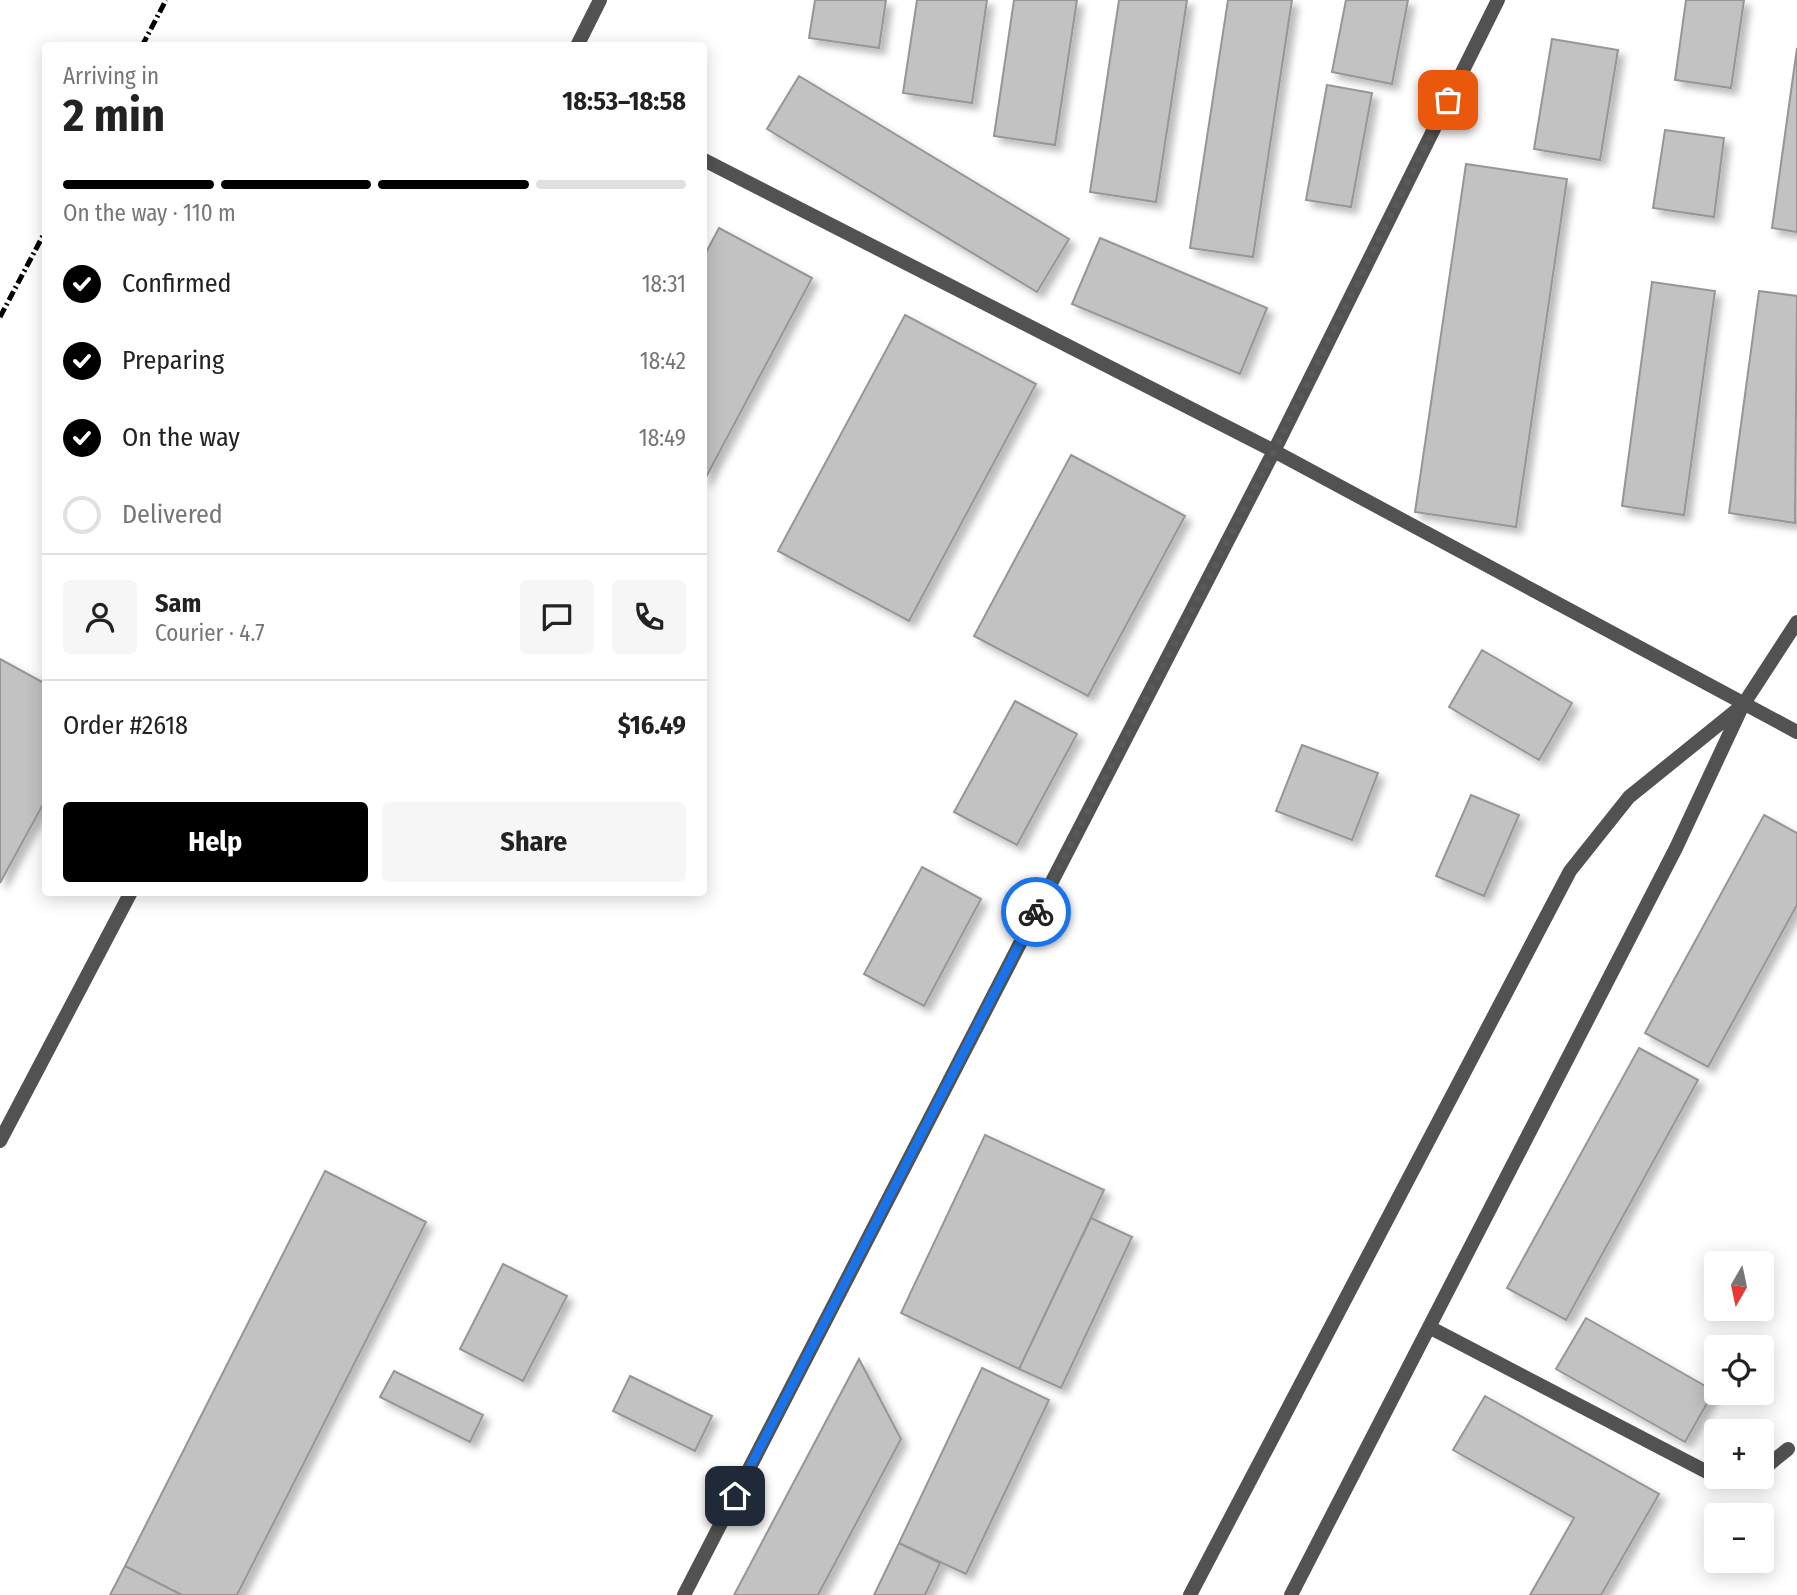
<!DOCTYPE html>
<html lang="en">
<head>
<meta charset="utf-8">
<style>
	:root { --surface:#fff; --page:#f6f6f6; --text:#222; --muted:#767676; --line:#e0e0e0; --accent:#000 }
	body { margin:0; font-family:"Fira Sans Condensed",sans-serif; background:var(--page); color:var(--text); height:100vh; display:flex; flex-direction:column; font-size:26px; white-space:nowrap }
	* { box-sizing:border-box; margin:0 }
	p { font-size:23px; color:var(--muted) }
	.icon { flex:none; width:38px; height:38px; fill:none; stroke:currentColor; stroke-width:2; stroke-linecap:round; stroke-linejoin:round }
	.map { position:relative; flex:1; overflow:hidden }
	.details { position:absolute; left:42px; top:42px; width:665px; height:854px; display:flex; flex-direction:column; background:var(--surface); border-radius:7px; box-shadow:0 4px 18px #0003 }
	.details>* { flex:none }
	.needle { width:46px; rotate:189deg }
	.fabs { position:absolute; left:1704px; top:1251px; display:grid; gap:14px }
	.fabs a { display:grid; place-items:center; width:70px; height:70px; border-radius:7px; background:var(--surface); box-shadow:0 4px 18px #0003; font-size:35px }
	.pin { position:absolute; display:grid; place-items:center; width:60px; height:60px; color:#fff; margin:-30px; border-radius:14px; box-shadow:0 4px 10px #0006 }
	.courier { position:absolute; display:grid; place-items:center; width:70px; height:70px; margin:-35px; border:5px solid #1a73e8; border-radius:50%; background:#fff; color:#222; box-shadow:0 2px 9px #0007 }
	.overview em { font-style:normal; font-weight:700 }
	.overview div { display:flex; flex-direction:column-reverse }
	.overview { display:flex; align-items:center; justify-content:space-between; height:119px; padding:0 21px }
	h1 { font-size:46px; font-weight:700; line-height:52px }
	.bar { display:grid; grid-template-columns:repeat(4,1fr); gap:10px 7px; align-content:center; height:84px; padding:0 21px }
	.bar i { height:9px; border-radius:5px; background:var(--line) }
	.bar .current { background:var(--accent) }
	.bar p { grid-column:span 4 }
	.line { display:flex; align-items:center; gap:18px; padding:0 21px; border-top:2px solid var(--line) }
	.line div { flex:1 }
	.round { display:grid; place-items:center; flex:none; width:74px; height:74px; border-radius:7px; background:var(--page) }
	ol { padding:0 21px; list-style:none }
	li { display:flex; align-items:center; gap:21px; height:77px }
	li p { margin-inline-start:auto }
	li .icon { padding:7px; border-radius:50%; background:var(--accent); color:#fff; stroke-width:4 }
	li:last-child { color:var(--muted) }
	li i { width:38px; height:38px; border:4px solid var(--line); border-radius:50% }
	.action { display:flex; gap:14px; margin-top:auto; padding:14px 21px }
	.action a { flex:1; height:80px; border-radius:7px; background:var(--accent); color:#fff; font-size:28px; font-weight:700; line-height:80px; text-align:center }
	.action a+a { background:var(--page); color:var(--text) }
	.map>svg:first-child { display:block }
	.building { fill:#c2c2c2; stroke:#969696; stroke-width:2; filter:url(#shadow) }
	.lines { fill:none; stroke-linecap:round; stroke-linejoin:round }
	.service { stroke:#525252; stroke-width:14 }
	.rail { stroke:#000; stroke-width:5; stroke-dasharray:10 3.5 2 3.5; stroke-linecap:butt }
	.done { stroke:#595959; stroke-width:7; stroke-dasharray:0 12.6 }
	.route { stroke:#1a73e8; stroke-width:9 }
</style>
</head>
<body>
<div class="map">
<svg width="1797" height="1595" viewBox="0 0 1797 1595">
	<defs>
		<filter id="shadow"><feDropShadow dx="6" dy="6" stdDeviation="3.5" flood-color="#0004"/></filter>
	</defs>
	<rect width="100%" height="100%" fill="#fff"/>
	<path class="building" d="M815,0H886L879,48L809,38Z
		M917,0H987L972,103L903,93Z
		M1014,0H1077L1055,145L994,136Z
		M1119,0H1187L1156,202L1090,192Z
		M1228,0H1292L1253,257L1190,248Z
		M1346,0H1408L1392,84L1332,72Z
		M1686,0H1744L1731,88L1675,80Z
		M1552,39L1618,50L1600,160L1534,149Z
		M1797,48V232L1772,228Z
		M799,76L1069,239L1037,292L767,129Z
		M1327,85L1372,93L1351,207L1306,200Z
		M1665,130L1724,138L1714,217L1653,208Z
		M1466,164L1567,179L1516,527L1415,512Z
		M719,228L812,278L704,481V256Z
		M1100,238L1267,308L1240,374L1072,304Z
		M1652,282L1715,291L1684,515L1622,506Z
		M1759,291L1797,296L1795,523L1729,513Z
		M905,315L1036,384L909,621L778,551Z
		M1071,455L1185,516L1088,696L974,636Z
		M1482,650L1572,703L1539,760L1449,707Z
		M0,659L46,684V799L0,883Z
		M1015,701L1077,734L1017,845L954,812Z
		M1302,745L1378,773L1352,840L1276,811Z
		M1471,795L1519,815L1484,896L1436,876Z
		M1764,815L1797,833V905L1708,1067L1645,1033Z
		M922,867L981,899L924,1006L864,974Z
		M1639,1048L1698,1080L1566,1320L1507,1288Z
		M985,1135L1104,1190L1019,1369L901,1313Z
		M325,1171L426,1222L237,1595H182L125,1566Z
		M1091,1218L1132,1237L1061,1388L1019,1369Z
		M503,1264L567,1296L523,1381L460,1349Z
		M1586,1318L1714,1391L1685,1442L1556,1369Z
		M859,1359L901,1439L818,1595H734Z
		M982,1368L1049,1400L966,1574L899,1543Z
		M394,1371L483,1415L470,1442L380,1397Z
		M630,1376L712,1416L695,1451L613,1411Z
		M1485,1396L1659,1494L1601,1595H1530L1574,1518L1453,1450Z
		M899,1543L940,1563L925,1595H874Z
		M125,1566L182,1595H110Z"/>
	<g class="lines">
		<path class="service" d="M577,46L600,0
			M704,160L1274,451L1797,732
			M0,1141L131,892
			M1429,1327L1711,1474H1717
			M1762,1470L1788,1449
			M684,1595L1274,451L1498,0
			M1190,1595L1570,871L1629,797L1743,705L1797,622
			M1291,1595L1676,848L1741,709"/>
		<path class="rail" d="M142,46L166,0
			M0,317L46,230"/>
	</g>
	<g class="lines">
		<path class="done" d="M1036,912L1274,451L1448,100"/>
		<path class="route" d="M735,1496L1036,912"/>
	</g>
</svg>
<div class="fabs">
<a><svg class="needle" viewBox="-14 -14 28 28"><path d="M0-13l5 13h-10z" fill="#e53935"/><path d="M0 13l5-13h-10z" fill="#767676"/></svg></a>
<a><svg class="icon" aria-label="locate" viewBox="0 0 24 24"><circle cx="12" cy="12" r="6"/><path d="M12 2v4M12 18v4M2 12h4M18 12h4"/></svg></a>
<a>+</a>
<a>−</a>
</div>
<div class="pin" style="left:1448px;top:100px;background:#ea580c"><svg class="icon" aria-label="bag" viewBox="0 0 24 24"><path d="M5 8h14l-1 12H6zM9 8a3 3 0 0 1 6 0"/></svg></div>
<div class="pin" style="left:735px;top:1496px;background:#1f2937"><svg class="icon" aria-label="home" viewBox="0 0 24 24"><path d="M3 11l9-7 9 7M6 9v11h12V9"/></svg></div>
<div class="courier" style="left:1036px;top:912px"><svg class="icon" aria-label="bike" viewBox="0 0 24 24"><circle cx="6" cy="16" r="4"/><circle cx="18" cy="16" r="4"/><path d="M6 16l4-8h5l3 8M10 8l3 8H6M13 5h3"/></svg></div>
<section class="details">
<div class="overview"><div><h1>2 min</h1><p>Arriving in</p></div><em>18:53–18:58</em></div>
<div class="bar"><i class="current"></i><i class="current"></i><i class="current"></i><i></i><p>On the way · 110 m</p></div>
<ol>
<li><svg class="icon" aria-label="check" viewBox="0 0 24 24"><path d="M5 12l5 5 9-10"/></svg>Confirmed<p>18:31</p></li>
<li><svg class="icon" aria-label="check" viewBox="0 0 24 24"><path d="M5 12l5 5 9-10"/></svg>Preparing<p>18:42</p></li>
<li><svg class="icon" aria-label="check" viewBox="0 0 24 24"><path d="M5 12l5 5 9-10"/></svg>On the way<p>18:49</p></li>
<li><i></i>Delivered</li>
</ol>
<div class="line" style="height:126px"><a class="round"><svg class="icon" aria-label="person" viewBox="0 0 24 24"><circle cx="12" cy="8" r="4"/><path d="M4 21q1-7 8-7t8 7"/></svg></a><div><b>Sam</b><p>Courier · 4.7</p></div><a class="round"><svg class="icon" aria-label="chat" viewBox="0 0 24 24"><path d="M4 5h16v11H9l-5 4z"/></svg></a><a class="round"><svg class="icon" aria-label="phone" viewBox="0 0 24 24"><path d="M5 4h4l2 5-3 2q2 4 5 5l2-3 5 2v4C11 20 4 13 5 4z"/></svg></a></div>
<div class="line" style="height:91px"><div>Order #2618</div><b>$16.49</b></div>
<div class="action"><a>Help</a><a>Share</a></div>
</section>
</div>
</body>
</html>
